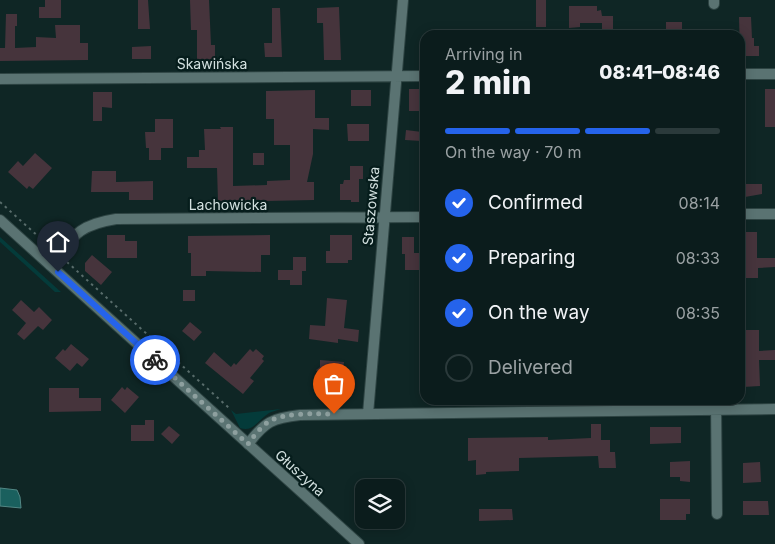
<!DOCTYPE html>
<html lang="en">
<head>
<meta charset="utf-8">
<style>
	:root { --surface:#0b1c1c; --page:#192929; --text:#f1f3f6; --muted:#9aa1a3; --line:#2b3a3b; --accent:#2563eb }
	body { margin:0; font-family:Inter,sans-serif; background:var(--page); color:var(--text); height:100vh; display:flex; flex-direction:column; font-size:19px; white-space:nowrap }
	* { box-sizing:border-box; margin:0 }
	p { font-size:16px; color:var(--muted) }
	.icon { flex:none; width:28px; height:28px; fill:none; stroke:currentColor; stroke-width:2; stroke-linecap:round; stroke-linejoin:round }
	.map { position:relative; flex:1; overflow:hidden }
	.panel { position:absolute; left:420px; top:30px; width:325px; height:375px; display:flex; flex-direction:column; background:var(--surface); border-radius:15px; box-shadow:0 2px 12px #0003,0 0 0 1px var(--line) }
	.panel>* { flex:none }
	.controls { position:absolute; left:355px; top:479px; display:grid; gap:10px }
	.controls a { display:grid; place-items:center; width:50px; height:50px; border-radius:10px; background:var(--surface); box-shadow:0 2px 12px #0003,0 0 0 1px var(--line); font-size:25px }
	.pin { position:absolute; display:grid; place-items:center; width:42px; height:42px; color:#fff; margin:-51px -21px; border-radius:50% 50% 50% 0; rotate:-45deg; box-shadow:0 0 5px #0007 }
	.pin .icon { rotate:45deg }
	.courier { position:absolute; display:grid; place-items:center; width:50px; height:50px; margin:-25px; border:4px solid #2563eb; border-radius:50%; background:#fff; color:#222; box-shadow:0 1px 6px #0007 }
	.head em { font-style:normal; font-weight:800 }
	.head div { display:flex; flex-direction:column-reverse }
	.head { display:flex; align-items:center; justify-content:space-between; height:85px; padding:0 25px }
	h1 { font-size:32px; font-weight:800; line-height:38px }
	.bar { display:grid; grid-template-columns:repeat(4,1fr); gap:8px 5px; align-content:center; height:60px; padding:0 25px }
	.bar i { height:6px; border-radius:4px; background:var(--line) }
	.bar .selected { background:var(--accent) }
	.bar p { grid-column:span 4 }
	ol { padding:0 25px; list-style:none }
	li { display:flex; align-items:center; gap:15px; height:55px }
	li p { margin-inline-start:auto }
	li .icon { padding:5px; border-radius:50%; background:var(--accent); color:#fff; stroke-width:4 }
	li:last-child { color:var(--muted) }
	li i { width:28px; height:28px; border:2px solid var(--line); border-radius:50% }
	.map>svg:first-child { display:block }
	.green { fill:#043b3a }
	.water { fill:#1a605e; stroke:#528785 }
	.building { fill:#46343c }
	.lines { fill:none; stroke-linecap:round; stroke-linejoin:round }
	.minor-casing { stroke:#2e4443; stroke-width:12 }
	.tertiary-casing { stroke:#2e4443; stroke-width:12 }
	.path { stroke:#586c6b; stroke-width:2; stroke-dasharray:2.5 4; stroke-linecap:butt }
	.minor { stroke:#5a7372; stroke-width:10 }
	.tertiary { stroke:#5a7372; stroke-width:10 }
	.done { stroke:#8ea09f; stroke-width:5; stroke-dasharray:0 9 }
	.route { stroke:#2563eb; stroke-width:6 }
	.labels { text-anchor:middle; stroke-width:4.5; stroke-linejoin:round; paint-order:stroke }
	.street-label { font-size:14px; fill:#d3e1e0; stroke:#061d1c }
</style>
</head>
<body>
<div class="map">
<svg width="775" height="544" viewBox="0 0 775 544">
	<rect width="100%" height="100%" fill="#0f2625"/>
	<path class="green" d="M0,238V237L61,292H55L0,242Z
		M281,409C278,410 273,411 269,413C259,419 253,433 240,428L231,410L236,414Z"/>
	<path class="water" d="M0,488L17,490L20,497L21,508L0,506Z"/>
	<path class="building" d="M45,0H61V18H39V7H45Z
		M138,0H148L150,29H138Z
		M190,0H209L211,45H215V60H197V30H191Z
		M536,0H546V27H536Z
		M569,6H597V11L601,10L602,16H613V34H602V23H580V27L569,28Z
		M339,7L341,60H324L323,23H317V8Z
		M272,8H280L282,57H265L264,43H272Z
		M6,14H17V26H15V48L36,47V37L56,38L55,25H80V43H88V60L0,61V48H5Z
		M739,17H751L752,38H754V46H759V56H740Z
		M666,22H682V35H666Z
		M151,46V59H132V47Z
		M409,89H425V111H409Z
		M765,89H775V127H765Z
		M315,90V118H329V130L313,129V154L307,182H314V200L218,202L217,168H187V157H199V150H205L204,129H221L220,127H233V186L267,185V181L290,180V145H274V119H266V91Z
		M351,90H371V106H351Z
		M93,92H112V108L102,107V121H93Z
		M155,119H173V148H161V160H149V148H146L145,132H155Z
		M347,124H369V141H348Z
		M406,130L422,132L421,141L405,140Z
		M35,153L52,168L33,189L29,186L27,189L8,172L18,161L23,166Z
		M253,153H264V165H253Z
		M350,166H363V179H359V202H351V200H340V184H343L344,180H350Z
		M92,171H116V182L153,181V200H129V192H91Z
		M745,184H762V194L745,197Z
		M740,232H757V258H775V267L758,268V278H741Z
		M107,235H125V241H137V258H107Z
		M270,235V255H261V272L206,271V276H191V253H188V236Z
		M330,235H352V260H348V263H326V251H330Z
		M402,237H414V253H425V270H405V254H402Z
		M92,255L112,272L101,285L85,271V263Z
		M293,257H306V271H302V285H290V280H278V270H293Z
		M183,290H195V301H183Z
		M327,298L347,300L344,328L359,330L358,342L338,339V343L309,339L310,325L325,326Z
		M21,300L34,312L39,307L52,320L43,330L38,326L24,340L17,334L26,323L12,310Z
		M190,322L202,332L194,341L182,331Z
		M742,330H759V351L775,350V360H759L760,386L743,387Z
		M71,344L89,359L82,367L77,363L70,371L55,358L63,349L65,351Z
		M250,349L253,352L256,349L264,356L262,359L264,361L250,378L254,381L243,394L205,363L214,352L231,367L234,363L236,365Z
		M320,360L344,362L342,380L319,378V373L316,370L320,367Z
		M122,387L125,390L127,387L139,397L125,413L111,400Z
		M49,388H79V398H101V411L49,412Z
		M145,420H154V441H131V425H145Z
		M591,424H601V440H610V452H615L616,468H599L598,456L519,458V471L486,472V474L476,475V460L468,461V438L548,437V440L591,438Z
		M169,426L180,435L172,444L161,434Z
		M650,427H681V443L650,444Z
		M690,461V482L680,481V477H670V462Z
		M760,462L761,482L743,483V463Z
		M660,499H690V514H686V520H660Z
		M743,501H768L769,515H743Z
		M479,509H512L513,520L479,521Z"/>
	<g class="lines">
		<g class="minor-casing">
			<path id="minor" d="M714,4V0
				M740,74H775
				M0,79L425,76
				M740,214H775
				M50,265C73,237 77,225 116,219L425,217
				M716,400L717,514
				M368,414L403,0
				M248,444C265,422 272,418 300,415L775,409"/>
		</g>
		<g class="tertiary-casing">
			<path id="tertiary" d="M0,220L359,544"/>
		</g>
		<path class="path" d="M0,202L50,247
			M67,262L229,408"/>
		<use href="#minor" class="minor"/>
		<use href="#tertiary" class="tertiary"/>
	</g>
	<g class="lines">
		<path class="done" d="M155,360L248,444C254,436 261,426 270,421C286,412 316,414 334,414"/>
		<path class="route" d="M58,272L155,360"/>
	</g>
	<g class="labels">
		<g class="street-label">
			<text x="212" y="69">Skawińska</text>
			<text x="228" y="210">Lachowicka</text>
			<text transform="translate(371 206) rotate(-85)" y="5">Staszowska</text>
			<text transform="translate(300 473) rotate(42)" y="5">Głuszyna</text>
		</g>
	</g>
</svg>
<div class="controls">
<a><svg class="icon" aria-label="layers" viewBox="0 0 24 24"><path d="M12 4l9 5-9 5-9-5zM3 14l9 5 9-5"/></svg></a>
</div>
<div class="pin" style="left:334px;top:414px;background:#ea580c"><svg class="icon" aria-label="bag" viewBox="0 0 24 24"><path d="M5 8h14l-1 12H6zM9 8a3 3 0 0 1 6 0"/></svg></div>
<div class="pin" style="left:58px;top:272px;background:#1f2937"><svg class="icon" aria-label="home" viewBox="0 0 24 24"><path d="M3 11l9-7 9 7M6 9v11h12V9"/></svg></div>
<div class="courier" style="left:155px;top:360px"><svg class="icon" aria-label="bike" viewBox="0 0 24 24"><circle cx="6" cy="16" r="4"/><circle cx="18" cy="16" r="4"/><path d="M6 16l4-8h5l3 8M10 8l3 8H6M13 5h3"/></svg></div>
<section class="panel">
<div class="head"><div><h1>2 min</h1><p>Arriving in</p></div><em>08:41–08:46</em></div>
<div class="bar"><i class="selected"></i><i class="selected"></i><i class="selected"></i><i></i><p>On the way · 70 m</p></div>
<ol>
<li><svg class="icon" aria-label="check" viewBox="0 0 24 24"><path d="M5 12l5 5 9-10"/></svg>Confirmed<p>08:14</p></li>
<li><svg class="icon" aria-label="check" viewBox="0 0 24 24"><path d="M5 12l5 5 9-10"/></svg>Preparing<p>08:33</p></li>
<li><svg class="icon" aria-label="check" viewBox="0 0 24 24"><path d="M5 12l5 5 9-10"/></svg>On the way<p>08:35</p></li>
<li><i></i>Delivered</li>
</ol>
</section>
</div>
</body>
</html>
